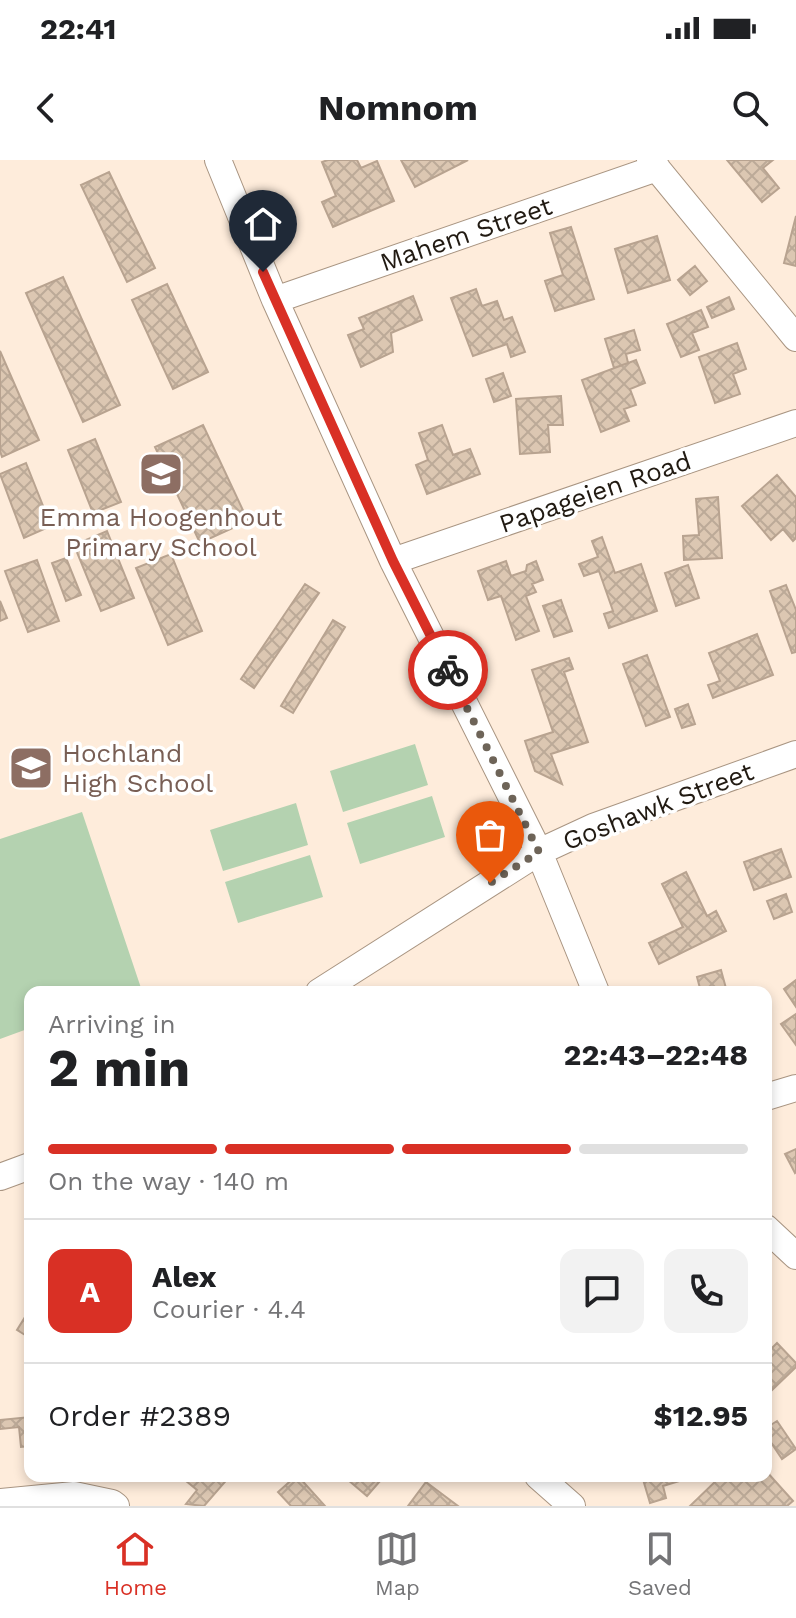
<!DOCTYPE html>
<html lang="en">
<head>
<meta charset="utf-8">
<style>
	:root { --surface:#fff; --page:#f2f2f2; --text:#202124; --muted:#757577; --line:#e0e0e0; --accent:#d93025 }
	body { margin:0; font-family:"Work Sans",sans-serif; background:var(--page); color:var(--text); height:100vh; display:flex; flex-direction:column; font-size:30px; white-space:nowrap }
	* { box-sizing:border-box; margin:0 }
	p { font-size:26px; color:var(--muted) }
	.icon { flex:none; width:44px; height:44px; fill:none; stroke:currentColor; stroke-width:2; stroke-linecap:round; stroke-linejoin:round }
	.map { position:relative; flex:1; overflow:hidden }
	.side { position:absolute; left:24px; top:826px; width:748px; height:496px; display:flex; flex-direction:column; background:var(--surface); border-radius:16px; box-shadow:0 4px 12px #0003 }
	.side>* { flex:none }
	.pin { position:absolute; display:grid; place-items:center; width:68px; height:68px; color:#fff; margin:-82px -34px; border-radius:50% 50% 50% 0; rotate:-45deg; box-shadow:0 0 8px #0007 }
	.pin .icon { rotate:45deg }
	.courier { position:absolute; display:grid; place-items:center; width:80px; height:80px; margin:-40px; border:6px solid #d93025; border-radius:50%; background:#fff; color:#222; box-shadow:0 2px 10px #0007 }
	.overview em { font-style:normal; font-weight:700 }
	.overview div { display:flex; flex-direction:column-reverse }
	.overview { display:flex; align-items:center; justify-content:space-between; height:136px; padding:0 24px }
	h1 { font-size:52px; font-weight:700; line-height:60px }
	.bar { display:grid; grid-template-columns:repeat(4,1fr); gap:12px 8px; align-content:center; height:96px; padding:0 24px }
	.bar i { height:10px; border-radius:6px; background:var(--line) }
	.bar .selected { background:var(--accent) }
	.bar p { grid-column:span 4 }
	.line { display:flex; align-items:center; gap:20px; padding:0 24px; border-top:2px solid var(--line) }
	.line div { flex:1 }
	.round { display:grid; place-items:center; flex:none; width:84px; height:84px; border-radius:16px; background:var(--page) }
	.status { display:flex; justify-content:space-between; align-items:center; height:56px; padding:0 40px; background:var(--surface); direction:ltr }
	.status svg { height:22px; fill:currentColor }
	header { display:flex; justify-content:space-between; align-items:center; height:104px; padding:0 24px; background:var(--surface); font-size:36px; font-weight:700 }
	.tabs { display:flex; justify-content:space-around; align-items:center; height:112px; border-top:2px solid var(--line); background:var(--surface); font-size:22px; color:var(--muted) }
	.tabs a { display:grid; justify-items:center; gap:4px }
	.tabs .selected { color:var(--accent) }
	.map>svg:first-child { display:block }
	.park { fill:#b4d2b0 }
	.building { fill:url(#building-cross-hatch); stroke:#b8a390; stroke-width:2 }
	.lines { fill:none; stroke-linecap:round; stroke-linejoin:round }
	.minor-casing { stroke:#a99582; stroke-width:28 }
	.minor { stroke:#fff; stroke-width:26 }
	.done { stroke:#6e6458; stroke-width:8; stroke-dasharray:0 14.4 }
	.route { stroke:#d93025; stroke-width:10 }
	.labels { text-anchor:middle; stroke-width:7; stroke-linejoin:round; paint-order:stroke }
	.street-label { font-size:26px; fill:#211a12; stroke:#fff }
	.education-label { font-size:26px; fill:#785e54; stroke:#fff }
</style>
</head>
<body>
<div class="status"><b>22:41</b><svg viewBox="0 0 49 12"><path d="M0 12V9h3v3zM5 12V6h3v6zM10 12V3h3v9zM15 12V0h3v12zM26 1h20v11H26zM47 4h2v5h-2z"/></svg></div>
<header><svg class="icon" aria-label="back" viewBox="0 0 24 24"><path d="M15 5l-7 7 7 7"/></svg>Nomnom<svg class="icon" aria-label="search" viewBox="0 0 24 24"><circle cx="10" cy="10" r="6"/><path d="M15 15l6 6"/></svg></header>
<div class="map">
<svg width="796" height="1346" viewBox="0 0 796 1346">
	<defs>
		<pattern id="building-cross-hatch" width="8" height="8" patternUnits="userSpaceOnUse" patternTransform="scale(2)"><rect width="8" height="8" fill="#dcc7b2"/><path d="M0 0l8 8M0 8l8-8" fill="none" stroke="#bcaa98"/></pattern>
	</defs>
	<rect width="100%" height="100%" fill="#feecdb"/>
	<path class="park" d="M415,584L428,625L343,652L330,611Z
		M432,636L445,677L360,704L347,663Z
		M296,643L308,685L223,711L210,670Z
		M82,652L142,831L30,832V868L0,879V679Z
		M310,695L323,737L238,763L225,722Z"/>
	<path class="building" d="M328,0H357L361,8L377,1L394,41L333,67L322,42L336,36L322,2Z
		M401,0H468L415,27Z
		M727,0H773L763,8L779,28L762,42Z
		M109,12L155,108L127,122L81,25Z
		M796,56V106L784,103Z
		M571,67L594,139L555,151L545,121L563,115L550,73Z
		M657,76L670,120L628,133L615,89Z
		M695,106L707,121L690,135L678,120Z
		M63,117L120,245L83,262L26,133Z
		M167,124L208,212L173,229L132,140Z
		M476,129L482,146L497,141L504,160L512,157L525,192L511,197L507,184L473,196L451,138Z
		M413,136L422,160L391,173L393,192L361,207L348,175L364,169L359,158Z
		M729,137L734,149L712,158L707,147Z
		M701,150L708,167L692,173L699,190L681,197L667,164Z
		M634,170L640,190L626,194L628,203L614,208L605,179Z
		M737,183L746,209L733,214L740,234L715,243L699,197Z
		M0,191L39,280L2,297L0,291Z
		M636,200L645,223L630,229L636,245L624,249L629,261L601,272L582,220Z
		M503,213L511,236L494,242L486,219Z
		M561,236L563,265H548L550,292L520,294L516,239Z
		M203,265L248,361L200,383L155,287Z
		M442,265L453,295L470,289L480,314L427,334L416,305L428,300L419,273Z
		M95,279L121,342L93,353L68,290Z
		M26,303L51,366L24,378L0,314Z
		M777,315L796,337V378L793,381L783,369L771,380L742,346Z
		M718,337L722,398L684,400L683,376L699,375L696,339Z
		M107,371L134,438L101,451L74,385Z
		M602,377L615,413L641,404L657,451L609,468L604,454L613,451L599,411L584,416L579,404L598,397L592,381Z
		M171,394L202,471L168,485L136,408Z
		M66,398L81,435L66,441L52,403Z
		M37,400L59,461L28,472L5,411Z
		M506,401L511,416L526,411L527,405L536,401L543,420L532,424L536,432L526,436L539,471L516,480L501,436L488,440L478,411Z
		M688,405L699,438L676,446L665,413Z
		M305,424L319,433L254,528L241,519Z
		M786,425L796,450V492L792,493L770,431Z
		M561,440L572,471L554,477L543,446Z
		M0,441L7,458L0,461Z
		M333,460L345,467L293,553L281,546Z
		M757,474L773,515L713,538L708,525L720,521L709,493Z
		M647,495L670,557L646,566L623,504Z
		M569,498L573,509L564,512L588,582L551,594L562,624L535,611L525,581L553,572L532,510Z
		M688,544L695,564L682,568L675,549Z
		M781,689L791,717L754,730L744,702Z
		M686,712L707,756L716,751L726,771L659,804L649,783L683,767L662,724Z
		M786,734L792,752L774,759L767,741Z
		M721,810L727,832H701L697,817Z
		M796,820V847L784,829Z
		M796,854V885L781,864Z
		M796,989V1012L795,1013L785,994Z
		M30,1149V1178L17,1170Z
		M777,1183L796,1203V1207L770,1232L766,1227V1194Z
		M30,1257V1286L21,1287L19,1267L0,1269V1260Z
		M777,1261L796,1289L782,1299L766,1275V1268Z
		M766,1311L793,1341L787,1346H690L721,1316H766Z
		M180,1316H230L204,1346L186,1344L197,1330Z
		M296,1316H298L325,1346H291L278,1332Z
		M349,1316H374L380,1321L367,1336L347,1319Z
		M642,1316H677L679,1321L663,1326L666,1338L650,1343Z
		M426,1322L458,1346H408Z"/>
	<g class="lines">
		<g class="minor-casing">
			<path id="minor" d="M218,0L275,140L393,401L539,692L596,832
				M650,0L796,178
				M275,140L657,8
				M393,401L796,263
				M319,832L539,692L593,667L796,594
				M766,937L796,928
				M0,1017L30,1006
				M766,1068L796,1096
				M538,1316L572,1346
				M0,1342L74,1335L112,1343L116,1346"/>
		</g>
		<use href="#minor" class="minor"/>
	</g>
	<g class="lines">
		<path class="done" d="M448,510L539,692L490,723"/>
		<path class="route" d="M263,112L393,401L448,510"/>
	</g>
	<defs>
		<g id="school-square" transform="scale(2.3)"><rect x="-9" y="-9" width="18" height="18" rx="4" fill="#8d6e63" stroke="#fff"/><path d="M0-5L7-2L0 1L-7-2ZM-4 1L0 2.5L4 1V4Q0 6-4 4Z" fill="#fff"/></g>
	</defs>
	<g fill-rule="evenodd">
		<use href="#school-square" x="161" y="314"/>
		<use href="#school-square" x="31" y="608"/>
	</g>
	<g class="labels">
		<g class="street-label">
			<text transform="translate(466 74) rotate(-19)" y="9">Mahem Street</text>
			<text transform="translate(595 332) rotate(-19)" y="9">Papageien Road</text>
			<text transform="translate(658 646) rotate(-21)" y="9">Goshawk Street</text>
		</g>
		<g class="education-label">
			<text x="161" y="366">Emma Hoogenhout<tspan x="161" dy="30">Primary School</tspan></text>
			<text x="62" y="602" text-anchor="start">Hochland<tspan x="62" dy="30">High School</tspan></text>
		</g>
	</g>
</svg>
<div class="pin" style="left:490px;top:723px;background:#ea580c"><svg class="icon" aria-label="bag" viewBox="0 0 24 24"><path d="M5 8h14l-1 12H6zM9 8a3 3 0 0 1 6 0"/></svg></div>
<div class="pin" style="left:263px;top:112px;background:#1f2937"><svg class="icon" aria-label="home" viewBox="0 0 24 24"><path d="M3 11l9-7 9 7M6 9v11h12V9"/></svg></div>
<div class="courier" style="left:448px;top:510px"><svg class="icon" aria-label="bike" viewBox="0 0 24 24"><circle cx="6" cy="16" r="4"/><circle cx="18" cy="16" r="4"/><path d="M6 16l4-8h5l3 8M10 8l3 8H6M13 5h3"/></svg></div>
<section class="side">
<div class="overview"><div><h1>2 min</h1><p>Arriving in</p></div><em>22:43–22:48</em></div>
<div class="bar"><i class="selected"></i><i class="selected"></i><i class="selected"></i><i></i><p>On the way · 140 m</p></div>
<div class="line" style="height:144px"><b class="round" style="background:var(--accent);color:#fff">A</b><div><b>Alex</b><p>Courier · 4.4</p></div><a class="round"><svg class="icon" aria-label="chat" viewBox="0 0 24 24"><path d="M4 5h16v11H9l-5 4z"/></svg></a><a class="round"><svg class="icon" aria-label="phone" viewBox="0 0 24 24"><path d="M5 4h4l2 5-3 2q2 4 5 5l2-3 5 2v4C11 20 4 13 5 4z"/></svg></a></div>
<div class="line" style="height:104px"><div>Order #2389</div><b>$12.95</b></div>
</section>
</div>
<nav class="tabs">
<a class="selected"><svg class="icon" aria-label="home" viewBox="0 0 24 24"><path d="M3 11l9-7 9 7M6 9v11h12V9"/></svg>Home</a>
<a><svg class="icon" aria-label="map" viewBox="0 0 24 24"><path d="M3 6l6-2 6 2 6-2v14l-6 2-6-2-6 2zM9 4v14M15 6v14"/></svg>Map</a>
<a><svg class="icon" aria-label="saved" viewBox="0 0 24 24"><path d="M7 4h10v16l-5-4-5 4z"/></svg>Saved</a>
</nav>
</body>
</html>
